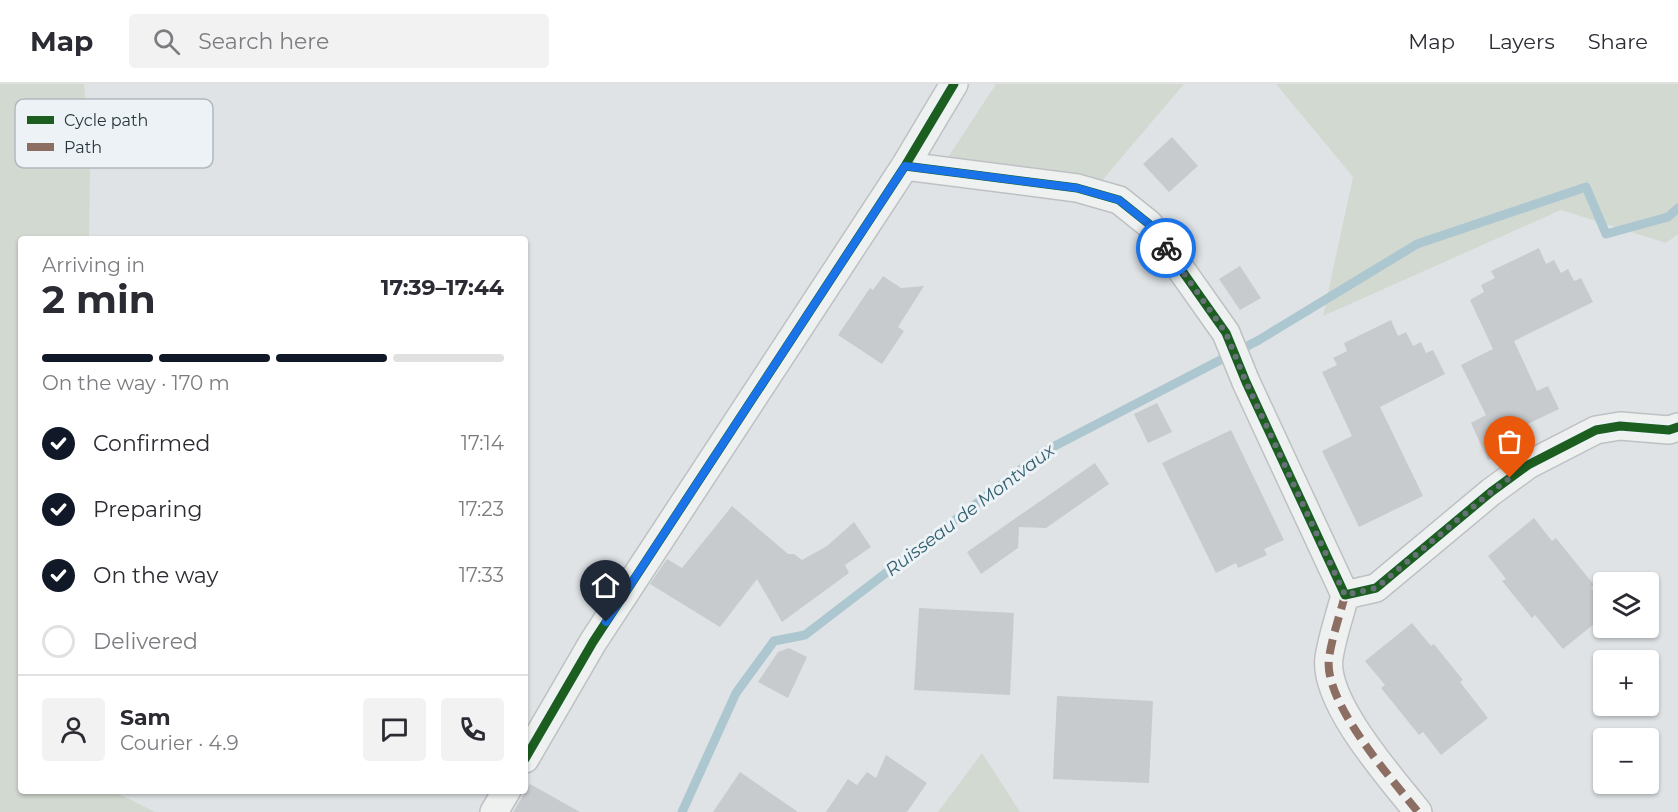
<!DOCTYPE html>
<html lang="en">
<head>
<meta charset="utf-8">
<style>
	:root { --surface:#fff; --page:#f2f2f3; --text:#2b2b33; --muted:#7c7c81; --line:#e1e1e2; --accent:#111827 }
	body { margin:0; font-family:Montserrat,sans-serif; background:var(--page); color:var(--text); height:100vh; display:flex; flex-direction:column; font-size:22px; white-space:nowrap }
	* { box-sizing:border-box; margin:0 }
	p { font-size:20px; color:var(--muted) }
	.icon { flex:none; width:33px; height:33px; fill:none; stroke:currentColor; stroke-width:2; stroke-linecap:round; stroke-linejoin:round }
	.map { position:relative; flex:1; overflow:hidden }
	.panel { position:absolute; left:18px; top:152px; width:510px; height:558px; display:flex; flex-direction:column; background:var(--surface); border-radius:6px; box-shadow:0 2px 4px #0004 }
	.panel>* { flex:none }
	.buttons { position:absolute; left:1593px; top:488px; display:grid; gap:12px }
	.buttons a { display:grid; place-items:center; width:66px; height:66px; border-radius:6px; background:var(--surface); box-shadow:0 2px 4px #0004; font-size:30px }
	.pin { position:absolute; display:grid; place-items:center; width:51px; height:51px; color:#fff; margin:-62px -26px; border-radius:50% 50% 50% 0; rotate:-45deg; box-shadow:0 0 6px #0007 }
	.pin .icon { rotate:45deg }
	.courier { position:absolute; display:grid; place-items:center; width:60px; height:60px; margin:-30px; border:4px solid #1a73e8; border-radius:50%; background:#fff; color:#222; box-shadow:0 2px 8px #0007 }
	.head em { font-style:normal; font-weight:700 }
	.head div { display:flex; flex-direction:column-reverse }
	.head { display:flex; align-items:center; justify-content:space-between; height:102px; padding:0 24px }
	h1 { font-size:39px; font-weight:700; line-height:45px }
	.bar { display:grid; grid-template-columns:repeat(4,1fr); gap:9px 6px; align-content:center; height:72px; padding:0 24px }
	.bar i { height:8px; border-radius:4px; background:var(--line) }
	.bar .current { background:var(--accent) }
	.bar p { grid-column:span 4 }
	.line { display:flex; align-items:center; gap:15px; padding:0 24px; border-top:2px solid var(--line) }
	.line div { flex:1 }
	.round { display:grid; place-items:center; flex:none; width:63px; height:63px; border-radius:6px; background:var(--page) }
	ol { padding:0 24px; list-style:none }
	li { display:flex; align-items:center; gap:18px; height:66px }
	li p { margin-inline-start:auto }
	li .icon { padding:6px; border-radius:50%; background:var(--accent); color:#fff; stroke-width:4 }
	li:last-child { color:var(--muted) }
	li i { width:33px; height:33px; border:3px solid var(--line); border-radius:50% }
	header { display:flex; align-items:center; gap:36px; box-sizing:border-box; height:84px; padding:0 30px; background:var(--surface); border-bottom:2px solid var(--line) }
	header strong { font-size:28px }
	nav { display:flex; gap:33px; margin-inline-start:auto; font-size:21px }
	.search { width:420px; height:54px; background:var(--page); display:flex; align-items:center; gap:15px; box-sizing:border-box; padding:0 21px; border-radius:6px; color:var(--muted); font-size:22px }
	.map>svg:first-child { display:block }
	.green { fill:#d2d9d0 }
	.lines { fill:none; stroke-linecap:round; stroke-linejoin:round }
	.stream { stroke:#adc7d0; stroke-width:9 }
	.building { fill:#c7cbcd }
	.street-casing { stroke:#bec1c3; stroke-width:30 }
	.street { stroke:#eff1f1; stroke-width:27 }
	.quiet { stroke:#8d6e63; stroke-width:8; stroke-dasharray:15 8; stroke-linecap:butt }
	.cycleway-casing { stroke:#ecf2f5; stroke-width:13 }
	.cycleway { stroke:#1b5e20; stroke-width:9 }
	.done { stroke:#677278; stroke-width:6; stroke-dasharray:0 10.8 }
	.route { stroke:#1a73e8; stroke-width:8 }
	.labels { text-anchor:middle; stroke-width:6; stroke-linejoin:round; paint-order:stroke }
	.water-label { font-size:18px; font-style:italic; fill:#325f70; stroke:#ecf2f5 }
	.key { fill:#ecf2f5; stroke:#b1b9be; stroke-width:1.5 }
	.key-label { font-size:16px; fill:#27353d }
</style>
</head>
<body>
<header>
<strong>Map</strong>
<div class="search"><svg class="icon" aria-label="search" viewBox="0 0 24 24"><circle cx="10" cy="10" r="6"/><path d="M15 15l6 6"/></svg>Search here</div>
<nav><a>Map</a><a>Layers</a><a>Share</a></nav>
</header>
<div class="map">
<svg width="1678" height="728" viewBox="0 0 1678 728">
	<rect width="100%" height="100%" fill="#dfe3e5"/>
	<path class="green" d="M0,0H84L90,86L89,154H21V706L113,707L155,728H0Z
		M996,0H1184L1094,106L939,87Z
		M1276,0H1678V150L1666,159L1561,126L1323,232L1353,93Z
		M982,669L1020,728H938Z"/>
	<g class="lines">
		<path class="stream" d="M682,728L736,609L774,557L805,551L1045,367L1259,256L1417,160L1586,103L1606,150L1668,133L1678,124"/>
	</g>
	<path class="building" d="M1172,53L1198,82L1169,108L1143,80Z
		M1539,164L1546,180L1554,176L1561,189L1568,185L1574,197L1581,194L1593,218L1514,257L1537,307L1548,302L1559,325L1505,351L1512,365L1488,376L1471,339L1486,331L1461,281L1493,265L1470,216L1484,208L1481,201L1495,194L1491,187Z
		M1240,182L1261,214L1240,226L1219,195Z
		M883,192L901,204L924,202L898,243L904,247L882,280L838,251L870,204L873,206Z
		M1391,236L1398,252L1406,248L1413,262L1421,258L1426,269L1433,266L1445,290L1380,323L1423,412L1359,443L1322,367L1352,352L1322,288L1337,281L1333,274L1347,267L1344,259Z
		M1157,319L1172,348L1148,359L1134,330Z
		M1231,346L1284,456L1264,465L1267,471L1238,484L1236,479L1216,489L1162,379Z
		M1095,379L1109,400L1046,444L1019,443L1018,464L981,490L967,468Z
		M732,422L788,470H794L802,476L827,462L854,438L871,463L845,481L849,489L782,538L757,495L720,543L650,500L667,475L682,484Z
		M1534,434L1552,457L1556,454L1594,501L1591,504L1604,520V532L1563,565L1535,531L1532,534L1502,497L1506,495L1488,472Z
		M919,524L1014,529L1010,611L914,606Z
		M1412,539L1431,562L1434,560L1463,596L1460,598L1488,634L1441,671L1423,648L1419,651L1381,604L1385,601L1365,577Z
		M789,564L807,573L788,614L758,598L778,568Z
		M1057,612L1153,617L1149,699L1053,695Z
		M886,671L927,699L907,728H826L848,695L857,701L867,688L876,694Z
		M740,688L798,728H713Z
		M530,700L580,728H513Z"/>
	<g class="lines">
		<g class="street-casing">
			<path id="street" d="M905,82L1077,104L1119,116L1149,140L1226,249L1246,298L1345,511
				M1345,511L1376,504L1491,408L1528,381L1596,346L1620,342L1669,346L1678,343
				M1345,511C1340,531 1332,553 1329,574C1323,618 1391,694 1418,728
				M525,675L593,558L905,82L954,0
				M494,728L507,706"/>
		</g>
		<use href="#street" class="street"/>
		<path class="quiet" d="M1345,511C1340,531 1332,553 1329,574C1323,618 1391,694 1418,728"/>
		<g class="cycleway-casing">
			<path id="cycleway" d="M905,82L1077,104L1119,116L1149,140L1226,249L1246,298L1345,511L1376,504L1491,408L1528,381L1596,346L1620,342L1669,346L1678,343
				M525,675L593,558L905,82L954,0"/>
		</g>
		<use href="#cycleway" class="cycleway"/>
	</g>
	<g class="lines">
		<path class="done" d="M1166,164L1226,249L1246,298L1345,511L1376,504L1491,408L1510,394"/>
		<path class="route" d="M606,538L905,82L1077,104L1119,116L1149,140L1166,164"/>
	</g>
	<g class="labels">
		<g class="water-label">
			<text transform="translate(970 426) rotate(-37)" y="6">Ruisseau de Montvaux</text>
		</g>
	</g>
	<rect x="15" y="15" width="198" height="69" rx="9" class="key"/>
	<rect x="27" y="32" width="27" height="8" fill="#1b5e20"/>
	<rect x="27" y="59" width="27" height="8" fill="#8d6e63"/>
	<g class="key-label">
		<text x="64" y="42">Cycle path</text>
		<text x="64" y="69">Path</text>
	</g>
</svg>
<div class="buttons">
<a><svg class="icon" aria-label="layers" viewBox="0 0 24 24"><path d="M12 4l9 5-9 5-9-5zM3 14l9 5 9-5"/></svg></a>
<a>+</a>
<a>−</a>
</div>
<div class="pin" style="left:1510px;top:394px;background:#ea580c"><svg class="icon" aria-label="bag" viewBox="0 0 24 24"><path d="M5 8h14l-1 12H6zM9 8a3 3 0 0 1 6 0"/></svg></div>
<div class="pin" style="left:606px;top:538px;background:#1f2937"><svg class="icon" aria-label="home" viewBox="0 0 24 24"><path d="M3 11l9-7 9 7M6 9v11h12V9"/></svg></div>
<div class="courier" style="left:1166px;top:164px"><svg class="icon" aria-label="bike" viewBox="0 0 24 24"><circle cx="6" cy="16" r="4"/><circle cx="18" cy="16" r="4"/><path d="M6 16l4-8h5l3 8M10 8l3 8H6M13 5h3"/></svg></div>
<section class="panel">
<div class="head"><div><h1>2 min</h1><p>Arriving in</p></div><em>17:39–17:44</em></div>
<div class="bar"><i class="current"></i><i class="current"></i><i class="current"></i><i></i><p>On the way · 170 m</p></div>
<ol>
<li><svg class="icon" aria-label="check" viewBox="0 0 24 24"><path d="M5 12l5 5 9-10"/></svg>Confirmed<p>17:14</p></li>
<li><svg class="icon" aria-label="check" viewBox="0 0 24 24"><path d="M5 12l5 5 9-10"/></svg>Preparing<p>17:23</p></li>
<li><svg class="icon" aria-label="check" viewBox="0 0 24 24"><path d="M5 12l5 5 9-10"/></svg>On the way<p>17:33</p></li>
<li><i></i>Delivered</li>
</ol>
<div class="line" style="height:108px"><a class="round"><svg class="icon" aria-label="person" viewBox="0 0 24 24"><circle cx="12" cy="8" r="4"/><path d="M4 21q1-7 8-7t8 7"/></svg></a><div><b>Sam</b><p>Courier · 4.9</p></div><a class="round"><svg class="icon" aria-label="chat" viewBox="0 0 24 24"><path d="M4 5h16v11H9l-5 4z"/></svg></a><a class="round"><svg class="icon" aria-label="phone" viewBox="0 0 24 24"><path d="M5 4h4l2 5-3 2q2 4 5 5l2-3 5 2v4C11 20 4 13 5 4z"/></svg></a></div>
</section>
</div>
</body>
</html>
